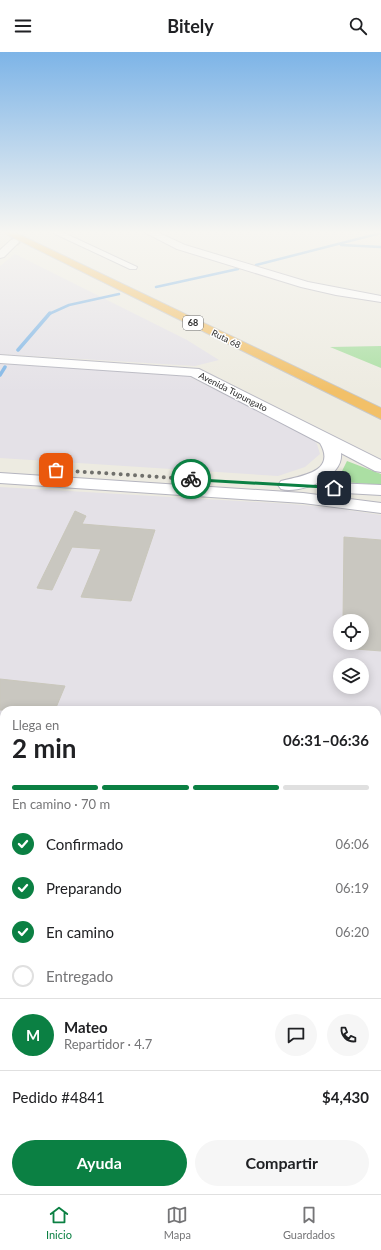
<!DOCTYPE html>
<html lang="es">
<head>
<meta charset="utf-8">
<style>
	:root { --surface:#fff; --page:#f6f6f6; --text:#202124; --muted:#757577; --line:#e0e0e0; --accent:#0b8043 }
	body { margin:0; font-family:Lato,sans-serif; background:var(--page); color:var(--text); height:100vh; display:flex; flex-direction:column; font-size:15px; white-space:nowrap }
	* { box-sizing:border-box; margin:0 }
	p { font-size:13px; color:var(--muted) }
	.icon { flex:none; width:22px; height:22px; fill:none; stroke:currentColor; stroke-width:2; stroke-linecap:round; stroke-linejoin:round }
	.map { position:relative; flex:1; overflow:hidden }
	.sheet { position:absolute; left:0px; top:654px; width:381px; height:488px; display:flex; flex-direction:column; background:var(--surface); border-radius:12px 12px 0 0; box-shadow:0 2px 10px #0003 }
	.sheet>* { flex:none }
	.buttons { position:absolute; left:333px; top:562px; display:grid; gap:8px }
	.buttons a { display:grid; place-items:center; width:36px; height:36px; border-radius:50%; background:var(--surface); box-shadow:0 2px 10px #0003; font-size:20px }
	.pin { position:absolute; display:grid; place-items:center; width:34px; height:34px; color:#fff; margin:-17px; border-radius:8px; box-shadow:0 2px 6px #0006 }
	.courier { position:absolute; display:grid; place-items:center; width:40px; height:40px; margin:-20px; border:3px solid #0b8043; border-radius:50%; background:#fff; color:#222; box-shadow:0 1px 5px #0007 }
	.headline em { font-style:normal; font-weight:700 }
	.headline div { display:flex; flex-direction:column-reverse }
	.headline { display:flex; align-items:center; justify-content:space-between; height:68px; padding:0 12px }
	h1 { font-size:26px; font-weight:700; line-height:30px }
	.bar { display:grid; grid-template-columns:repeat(4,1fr); gap:6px 4px; align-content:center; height:48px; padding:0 12px }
	.bar i { height:5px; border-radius:3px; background:var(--line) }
	.bar .on { background:var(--accent) }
	.bar p { grid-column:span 4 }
	.line { display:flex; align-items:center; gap:10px; padding:0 12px; border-top:1px solid var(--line) }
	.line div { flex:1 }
	.round { display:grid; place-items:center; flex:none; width:42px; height:42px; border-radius:21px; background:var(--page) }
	ol { padding:0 12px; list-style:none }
	li { display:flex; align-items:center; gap:12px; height:44px }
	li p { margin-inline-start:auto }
	li .icon { padding:4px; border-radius:50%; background:var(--accent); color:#fff; stroke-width:4 }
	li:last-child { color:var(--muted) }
	li i { width:22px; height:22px; border:2px solid var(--line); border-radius:50% }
	.cta { display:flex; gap:8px; margin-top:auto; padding:8px 12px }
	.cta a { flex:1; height:46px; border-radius:24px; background:var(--accent); color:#fff; font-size:16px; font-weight:700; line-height:46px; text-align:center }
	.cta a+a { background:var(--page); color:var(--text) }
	header { display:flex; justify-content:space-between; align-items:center; height:52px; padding:0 12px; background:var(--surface); font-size:18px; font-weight:700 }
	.dock { display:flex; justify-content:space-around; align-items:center; height:56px; border-top:1px solid var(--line); background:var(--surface); font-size:11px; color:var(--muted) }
	.dock a { display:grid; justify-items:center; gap:2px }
	.dock .on { color:var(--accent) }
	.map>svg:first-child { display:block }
	.industrial { fill:#e4e1e7; fill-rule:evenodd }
	.green { fill:#abdfa3 }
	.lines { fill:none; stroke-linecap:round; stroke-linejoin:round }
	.stream-far1 { stroke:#7eb5e6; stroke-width:2.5 }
	.stream { stroke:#7eb5e6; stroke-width:3.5 }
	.building { fill:#c9c7c0; stroke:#c9c7bb }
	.tertiary-tunnel { stroke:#c7c5bd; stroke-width:11; stroke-dasharray:11 5.5; stroke-linecap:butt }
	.minor-casing { stroke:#b5b5bf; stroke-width:2 }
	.tertiary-casing { stroke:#b5b5bf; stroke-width:2 }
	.secondary-casing { stroke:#b5b5bf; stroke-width:2 }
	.motorway-casing { stroke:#c8c8c8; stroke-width:2 }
	.minor { fill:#fff; fill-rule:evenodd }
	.tertiary { fill:#fff; fill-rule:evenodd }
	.secondary { fill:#fff; fill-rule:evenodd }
	.motorway { fill:#f2c068; fill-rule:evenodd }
	.route { fill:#0b8043 }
	.done { stroke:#70706c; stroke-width:4; stroke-dasharray:0 7.2 }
	.labels { text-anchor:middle; stroke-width:3; stroke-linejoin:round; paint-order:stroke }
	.shield { fill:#fff; stroke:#6c6c6c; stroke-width:1 }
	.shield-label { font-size:9px; font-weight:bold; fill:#2d2d2d }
	.far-street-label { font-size:9px; fill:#2d2d2d; stroke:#fff }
</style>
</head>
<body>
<header><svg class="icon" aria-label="menu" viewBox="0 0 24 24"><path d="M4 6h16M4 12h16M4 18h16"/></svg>Bitely<svg class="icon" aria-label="search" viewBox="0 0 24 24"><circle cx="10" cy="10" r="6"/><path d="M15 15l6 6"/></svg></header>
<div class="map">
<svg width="381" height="1142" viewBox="0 0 381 1142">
	<rect width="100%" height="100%" fill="#edebe1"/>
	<path class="industrial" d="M15,202L187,288L219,308L195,314L0,302V214Z
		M0,311L182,321L313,387L317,392L320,402L305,415L278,424L0,406Z
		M0,435L291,452L334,456L381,463V899L377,898V658H4V848H0ZM340,569H362V591H340ZM340,613H362V635H340Z
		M0,924H4V1138H377V980L381,981V1142H0Z"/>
	<path class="green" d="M381,294V316L330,295Z
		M347,409L381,422V433L332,429L341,421Z"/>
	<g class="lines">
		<path class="stream-far1" d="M341,193L381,195
			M256,213L381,181
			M156,235L238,217
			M49,262L69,253L119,242"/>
		<path class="stream" d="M18,298L50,261
			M0,323L5,315"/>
	</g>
	<path class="building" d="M75,459L86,464L82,472L155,478L131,549L81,545L101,497L72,495L52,538L37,536Z
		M344,485L381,488V599L343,596V591H362V569H343Z
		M0,627L65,634L55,658H0Z"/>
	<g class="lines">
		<path class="tertiary-tunnel" d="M14,190L24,180"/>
		<g class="minor-casing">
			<path id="minor" d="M51,180H62L137,215L136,217H130Z"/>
		</g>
		<g class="tertiary-casing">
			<path id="tertiary" d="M14,187L17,188L19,190L4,205L0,206V198L11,188Z
				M0,870L4,871V899L0,898Z
				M377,920L381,921V953L377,952Z"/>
		</g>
		<g class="secondary-casing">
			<path id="secondary" d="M144,180H157L185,193L308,230L381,244V250L336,243L301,235L177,197Z
				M0,303L199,317L381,408V420L375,419L341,401C344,426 300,442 281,437L278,433L281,429C301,424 337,420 320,391L191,324L0,311Z
				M0,421L303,441L381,451V461L303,451L0,431Z
				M333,431L381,433V443L327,440L324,436L327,432Z"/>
		</g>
		<g class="motorway-casing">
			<path id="motorway" d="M2,180H14L381,356V367Z"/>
		</g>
		<use href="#minor" class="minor"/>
		<use href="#tertiary" class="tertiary"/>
		<use href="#secondary" class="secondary"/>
		<use href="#motorway" class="motorway"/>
	</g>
	<linearGradient id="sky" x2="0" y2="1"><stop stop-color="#7db4e7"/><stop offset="0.53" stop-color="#f7f6f2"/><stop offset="1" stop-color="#f7f6f2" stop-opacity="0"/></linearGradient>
	<rect width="381" height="340" fill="url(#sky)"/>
	<path class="route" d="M190,426L334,434L337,436L334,437L191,429L190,428Z"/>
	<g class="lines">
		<path class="done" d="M56,418L191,427"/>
	</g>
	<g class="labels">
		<rect class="shield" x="183" y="264" width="20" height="14" rx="3"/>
		<g class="shield-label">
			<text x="193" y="274">68</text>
		</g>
		<g class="far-street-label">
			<text transform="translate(226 287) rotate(26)" y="3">Ruta 68</text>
			<text transform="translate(233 340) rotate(27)" y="3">Avenida Tupungato</text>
		</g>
	</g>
</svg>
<div class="buttons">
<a><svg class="icon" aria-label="locate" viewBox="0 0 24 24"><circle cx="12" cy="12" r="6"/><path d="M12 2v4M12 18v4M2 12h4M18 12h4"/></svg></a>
<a><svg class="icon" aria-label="layers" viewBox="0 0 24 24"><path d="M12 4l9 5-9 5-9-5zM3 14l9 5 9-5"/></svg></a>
</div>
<div class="pin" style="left:56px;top:418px;background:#ea580c"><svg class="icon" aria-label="bag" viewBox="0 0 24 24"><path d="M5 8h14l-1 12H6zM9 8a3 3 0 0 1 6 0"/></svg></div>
<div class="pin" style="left:334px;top:436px;background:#1f2937"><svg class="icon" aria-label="home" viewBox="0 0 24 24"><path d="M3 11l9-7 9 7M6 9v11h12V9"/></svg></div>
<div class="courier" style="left:191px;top:427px"><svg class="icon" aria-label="bike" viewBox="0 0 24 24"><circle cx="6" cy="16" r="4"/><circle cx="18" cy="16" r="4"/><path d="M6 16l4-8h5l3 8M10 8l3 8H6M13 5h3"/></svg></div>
<section class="sheet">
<div class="headline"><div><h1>2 min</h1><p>Llega en</p></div><em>06:31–06:36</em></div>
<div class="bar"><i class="on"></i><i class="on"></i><i class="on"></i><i></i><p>En camino · 70 m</p></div>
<ol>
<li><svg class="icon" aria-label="check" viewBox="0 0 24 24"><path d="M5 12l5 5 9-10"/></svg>Confirmado<p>06:06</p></li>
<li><svg class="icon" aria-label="check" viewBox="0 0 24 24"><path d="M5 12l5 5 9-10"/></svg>Preparando<p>06:19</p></li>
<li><svg class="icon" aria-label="check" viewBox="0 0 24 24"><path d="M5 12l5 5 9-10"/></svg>En camino<p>06:20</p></li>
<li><i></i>Entregado</li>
</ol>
<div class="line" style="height:72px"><b class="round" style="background:var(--accent);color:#fff">M</b><div><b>Mateo</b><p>Repartidor · 4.7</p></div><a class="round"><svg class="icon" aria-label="chat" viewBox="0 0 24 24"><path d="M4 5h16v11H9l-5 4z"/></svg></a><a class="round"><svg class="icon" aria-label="phone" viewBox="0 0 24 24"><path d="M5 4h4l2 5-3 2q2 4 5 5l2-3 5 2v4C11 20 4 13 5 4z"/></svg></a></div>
<div class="line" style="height:52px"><div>Pedido #4841</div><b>$4,430</b></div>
<div class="cta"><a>Ayuda</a><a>Compartir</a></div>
</section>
</div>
<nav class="dock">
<a class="on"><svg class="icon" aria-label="home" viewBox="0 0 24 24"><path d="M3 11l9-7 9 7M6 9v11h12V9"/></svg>Inicio</a>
<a><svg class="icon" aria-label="map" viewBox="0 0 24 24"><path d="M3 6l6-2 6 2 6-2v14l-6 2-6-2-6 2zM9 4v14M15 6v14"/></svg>Mapa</a>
<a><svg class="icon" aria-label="saved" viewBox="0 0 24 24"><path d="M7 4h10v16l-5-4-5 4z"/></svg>Guardados</a>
</nav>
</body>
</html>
